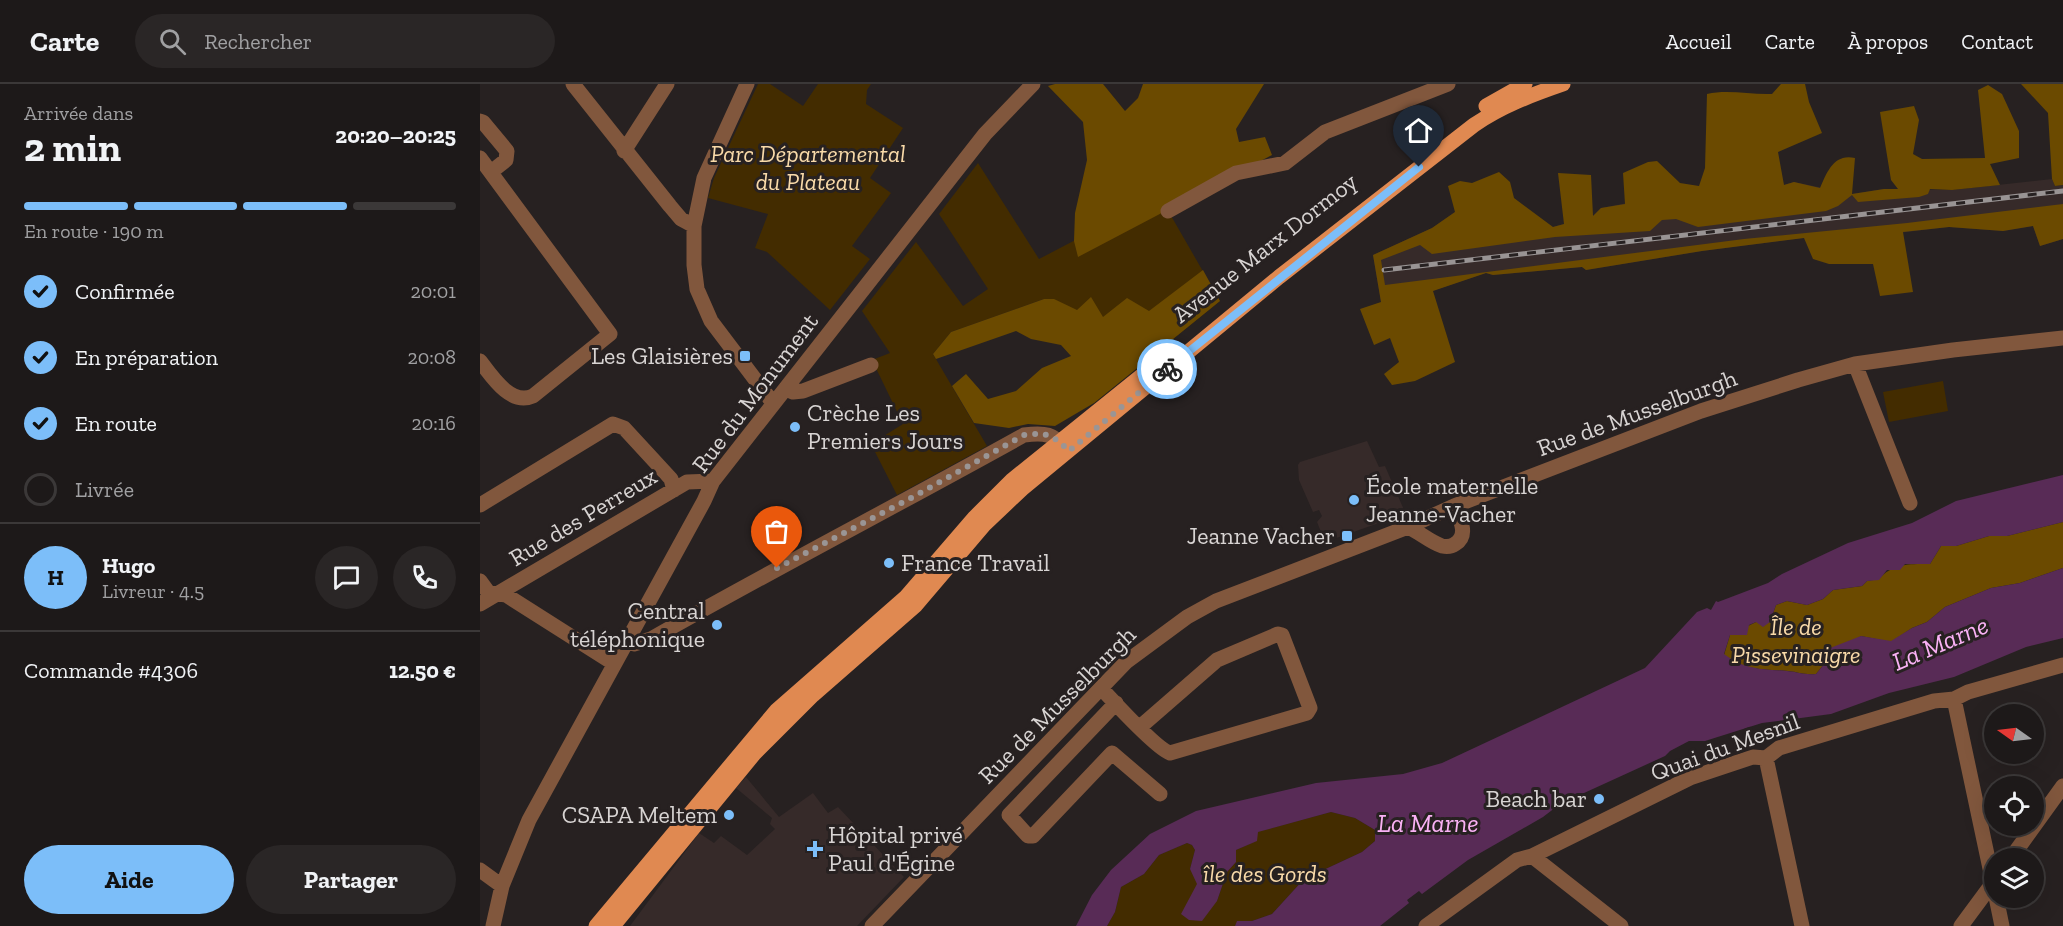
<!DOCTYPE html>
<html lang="fr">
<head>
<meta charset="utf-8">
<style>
	:root { --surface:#1d1919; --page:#2a2626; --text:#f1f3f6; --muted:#a0a0a2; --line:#3b3838; --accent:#7cbef9 }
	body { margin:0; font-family:"Zilla Slab",serif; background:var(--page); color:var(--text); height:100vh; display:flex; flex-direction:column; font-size:22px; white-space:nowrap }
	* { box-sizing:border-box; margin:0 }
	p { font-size:20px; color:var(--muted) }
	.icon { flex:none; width:33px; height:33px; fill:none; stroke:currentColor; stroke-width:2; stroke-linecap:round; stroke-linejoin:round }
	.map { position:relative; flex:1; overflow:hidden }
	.details { display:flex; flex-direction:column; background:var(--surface); width:480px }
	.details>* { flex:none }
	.needle { width:39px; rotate:284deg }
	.tools { position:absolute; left:1504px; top:620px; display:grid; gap:12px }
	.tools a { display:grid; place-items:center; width:60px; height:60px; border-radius:50%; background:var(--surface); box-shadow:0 6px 24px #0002,0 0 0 2px var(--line); font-size:30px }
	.pin { position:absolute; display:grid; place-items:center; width:51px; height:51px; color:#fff; margin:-62px -26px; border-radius:50% 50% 50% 0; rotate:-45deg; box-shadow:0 0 6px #0007 }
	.pin .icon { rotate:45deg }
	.courier { position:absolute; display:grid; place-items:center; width:60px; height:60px; margin:-30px; border:4px solid #7cbef9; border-radius:50%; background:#fff; color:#222; box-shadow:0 2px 8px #0007 }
	.overview em { font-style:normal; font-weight:700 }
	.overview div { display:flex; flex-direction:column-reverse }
	.overview { display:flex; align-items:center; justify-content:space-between; height:102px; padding:0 24px }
	h1 { font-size:39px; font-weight:700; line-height:45px }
	.bar { display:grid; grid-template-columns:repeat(4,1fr); gap:9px 6px; align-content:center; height:72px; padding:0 24px }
	.bar i { height:8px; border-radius:4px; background:var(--line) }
	.bar .current { background:var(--accent) }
	.bar p { grid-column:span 4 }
	.line { display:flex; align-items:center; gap:15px; padding:0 24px; border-top:2px solid var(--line) }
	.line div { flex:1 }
	.round { display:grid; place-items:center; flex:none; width:63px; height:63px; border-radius:32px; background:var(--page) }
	ol { padding:0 24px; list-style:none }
	li { display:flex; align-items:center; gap:18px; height:66px }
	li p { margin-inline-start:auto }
	li .icon { padding:6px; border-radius:50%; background:var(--accent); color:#111; stroke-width:4 }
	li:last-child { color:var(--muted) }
	li i { width:33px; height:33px; border:3px solid var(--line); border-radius:50% }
	.primary-button { display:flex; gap:12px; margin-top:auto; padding:12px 24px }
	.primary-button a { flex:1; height:69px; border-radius:36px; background:var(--accent); color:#111; font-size:24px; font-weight:700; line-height:69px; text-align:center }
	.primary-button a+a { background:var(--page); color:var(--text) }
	header { display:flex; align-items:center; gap:36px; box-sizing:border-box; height:84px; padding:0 30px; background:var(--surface); border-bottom:2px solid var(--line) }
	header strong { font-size:28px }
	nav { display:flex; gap:33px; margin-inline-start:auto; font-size:21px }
	.search { width:420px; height:54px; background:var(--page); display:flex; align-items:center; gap:15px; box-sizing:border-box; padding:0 21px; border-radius:33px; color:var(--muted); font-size:22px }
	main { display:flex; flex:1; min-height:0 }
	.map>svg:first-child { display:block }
	.built { fill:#362a29 }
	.green { fill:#432c00 }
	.forest { fill:#6b4a00 }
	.water { fill:#582b56 }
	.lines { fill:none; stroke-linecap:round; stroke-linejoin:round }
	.minor { stroke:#81573d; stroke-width:15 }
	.major { stroke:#e08951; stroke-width:15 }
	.rail-casing { stroke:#999494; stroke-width:5 }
	.rail { stroke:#272121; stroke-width:3; stroke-dasharray:9; stroke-linecap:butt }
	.done { stroke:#9a9595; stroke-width:6; stroke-dasharray:0 10.8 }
	.route { stroke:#7cbef9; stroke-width:8 }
	.poi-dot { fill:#7cbef9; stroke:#272121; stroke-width:2 }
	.labels { text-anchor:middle; stroke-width:6; stroke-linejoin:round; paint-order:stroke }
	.park-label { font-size:24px; font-style:italic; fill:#f9daa9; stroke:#272121 }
	.street-label { font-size:24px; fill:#d8d4d3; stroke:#272121 }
	.poi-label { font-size:24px; fill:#d8d4d3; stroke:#272121; text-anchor:end }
	.water-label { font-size:26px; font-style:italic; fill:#fab1f5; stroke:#272121 }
</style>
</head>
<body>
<header>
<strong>Carte</strong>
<div class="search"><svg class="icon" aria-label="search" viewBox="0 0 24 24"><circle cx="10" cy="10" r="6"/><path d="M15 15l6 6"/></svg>Rechercher</div>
<nav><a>Accueil</a><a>Carte</a><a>À propos</a><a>Contact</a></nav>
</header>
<main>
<section class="details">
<div class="overview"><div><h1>2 min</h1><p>Arrivée dans</p></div><em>20:20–20:25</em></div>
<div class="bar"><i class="current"></i><i class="current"></i><i class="current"></i><i></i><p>En route · 190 m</p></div>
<ol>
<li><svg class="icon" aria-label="check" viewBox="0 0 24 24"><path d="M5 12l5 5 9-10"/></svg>Confirmée<p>20:01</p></li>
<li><svg class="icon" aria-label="check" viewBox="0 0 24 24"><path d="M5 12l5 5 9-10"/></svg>En préparation<p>20:08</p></li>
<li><svg class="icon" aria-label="check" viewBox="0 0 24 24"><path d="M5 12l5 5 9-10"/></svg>En route<p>20:16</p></li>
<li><i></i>Livrée</li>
</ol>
<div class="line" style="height:108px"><b class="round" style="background:var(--accent);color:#111">H</b><div><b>Hugo</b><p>Livreur · 4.5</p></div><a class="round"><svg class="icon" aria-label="chat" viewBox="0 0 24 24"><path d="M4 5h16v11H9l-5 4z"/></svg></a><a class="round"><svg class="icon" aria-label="phone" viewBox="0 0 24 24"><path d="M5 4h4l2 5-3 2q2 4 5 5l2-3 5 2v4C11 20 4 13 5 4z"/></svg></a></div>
<div class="line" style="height:78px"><div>Commande #4306</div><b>12.50 €</b></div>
<div class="primary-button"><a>Aide</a><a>Partager</a></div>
</section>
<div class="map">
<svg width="1583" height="842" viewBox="0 0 1583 842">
	<rect width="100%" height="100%" fill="#272121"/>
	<path class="built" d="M1572,95L1575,102L1583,101V155L1560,162L1553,142L1523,147L1469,143L1375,154L1346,151L1222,167L1106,186L1102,183L1013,191L1006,189L952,207L901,218L893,171L952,144L975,128L1029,154L1112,133L1121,124L1158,117L1250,116L1314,98L1372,110L1404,105L1472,106Z
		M887,357L899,383L905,382L924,426L896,440L845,458L837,438L842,432L839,426L833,428L819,396L818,381L820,378Z
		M266,693L299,733L333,709L348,729L358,723L424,793L377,842H150L219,749L234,759L241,752L267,771L295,745L290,740L292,734L256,704Z"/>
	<path class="green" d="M278,0H290L323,22L338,0H391L387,6L386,20L423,44L390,94L411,109L372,162L390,175L350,226L287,168L275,164L288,130L228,114L234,94Z
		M498,79L559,175L647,129L686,123L740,217L614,319L564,215L471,248L453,270L507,362L417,411L391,360L423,340L392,276L410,269L382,227L436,158L483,222L508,205L459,130Z
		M1463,297L1468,327L1409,338L1403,308Z
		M851,728L875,734L895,746V757L882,768L824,795L792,830L772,837H758L755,842H627L635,828L641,803L664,790L679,771L707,759L712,761L715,766L710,785L737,817L747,788L756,778V766L776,757L777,748Z"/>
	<path class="forest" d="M575,0H623L645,27L658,14L663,0H784L756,45L759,58L785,53L792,71L598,173L594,157L595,129L607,76L603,38L568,2Z
		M1301,0H1325L1329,18L1342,49L1298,68L1304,101L1314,98L1340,104C1347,88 1354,69 1375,74L1372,110L1404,105H1418L1411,96L1400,28L1434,22L1439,36L1433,70L1442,75L1505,74L1498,6L1508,1L1522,10L1539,47V74L1510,80L1520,101L1472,106L1450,105L1448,110L1439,113L1378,118L1372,111L1358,122L1346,127L1218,143L1196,135L1182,136L1170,147L1075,153L952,170L940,161L901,176L905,201L1264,155L1427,139L1583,120V155L1560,162L1553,142L1523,147L1469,143L1423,148L1433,208L1400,212L1393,180H1349L1333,175L1324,154L1222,167L1106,186L1102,183L1013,191L1006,189L953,207L975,278L935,297L912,301L904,290L919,278L910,254L894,261L880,225L901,218L893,171L952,144L975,128L968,102L980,97L992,99L1019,88L1030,98L1034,114L1073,143L1084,140L1078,89L1111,91L1113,132L1121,124L1145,120L1143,89L1168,78L1177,77L1200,99L1219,102L1225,84L1227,10C1248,5 1271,11 1292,10Z
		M1541,0H1583V101L1575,102L1572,95L1568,29Z
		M723,186L740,217L614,319L575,342L548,340L529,344L494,339L472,302L486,290L508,315L536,307L562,284L591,272L581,261L551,255L536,247L456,275L453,270L471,248L564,215H574L597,226L611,213L623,233L647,214L669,227Z
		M1583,438V484L1540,499L1511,504L1465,523L1447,538L1432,544L1411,558L1381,552L1345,579L1336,590C1323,591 1319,588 1308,587C1281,585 1267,587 1244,571L1250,551L1276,538H1290L1296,521L1307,517L1327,521L1343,515L1353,506L1382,502L1387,497L1399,495C1413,479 1430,480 1450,480L1461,462H1476L1509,452H1527Z"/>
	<path class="water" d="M1583,391V438L1527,452H1509L1476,462H1461L1450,480H1425L1420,486H1407L1399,496L1387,497L1382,502L1353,506L1343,515L1327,521L1307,517L1296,521L1290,538L1283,543L1276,538L1269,541L1267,551H1250L1244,570C1265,586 1282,585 1307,587C1319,588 1323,591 1336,590L1345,579V566L1381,552L1411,557L1432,544L1447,538L1465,523L1511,504L1540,499L1583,484V554L1546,563L1474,593L1409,609L1351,630L1282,639L1225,657H1209L1190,667L1185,672L1080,720L1063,733L988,776L942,810L939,807L927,816L929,819L900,842H755L757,837H772L792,830L824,795L882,768L895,757V746L875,734L851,728L778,748L777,757L756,766V778L747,788L737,817L722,837L709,836L701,830L717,800L710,785L715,766L712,761L707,759L679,771L664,790L641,803L635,828L627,842H596L612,811L631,786L670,750L716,727L836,699L923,690L962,679L1165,584L1217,528L1227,524L1231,526L1236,517L1238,518L1288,499L1302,490L1368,459L1432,439L1476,417Z"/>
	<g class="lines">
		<path class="minor" d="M93,0L190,122L201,135L214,142
			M267,0L224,94L214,142V181L217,205L231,237L293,319
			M0,37L3,38L27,67L26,76L11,88
			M144,67L187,0
			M0,74L130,250L53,312C31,322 12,293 0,277
			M688,127L756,89L805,79L845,48L968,0
			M1375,280L1430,419
			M306,305L313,308L323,307L391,281
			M0,421L133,340L144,344L191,395L194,406
			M928,443C939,448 950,458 962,462C967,463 971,463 975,460C990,451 979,433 974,422
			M0,497L8,508L26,511L133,579
			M0,520L207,398L233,397
			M145,557L154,560L171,555C294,485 420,420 544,351C566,348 572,350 588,365
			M621,604C633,617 677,665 690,669L827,629L830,624L802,551L798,550L737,576L660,643
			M1474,615L1515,808
			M636,619L529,731L548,752H553L632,669L680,710
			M1286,674L1322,842
			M1052,772L1141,842
			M1531,774L1583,702
			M0,786L22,802
			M1516,813L1522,842
			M13,842L22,802L49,736L224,417L233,397L505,50L553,0
			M392,842L646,578L707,533L736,517L928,443L974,422L1221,327L1318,296L1375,280L1473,266L1583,254
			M946,842L1037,776L1052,772L1210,694L1273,673L1286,674L1299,664L1454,617L1474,615L1488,608L1583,581
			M1481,842L1515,796"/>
		<path class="major" d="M1006,22L1045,0
			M116,842L296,627L426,513L495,433L532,396L692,267
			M133,842L274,670L333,611L436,521L505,440L542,405L799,193L994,41C1022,22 1051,11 1083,0"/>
		<g class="rail-casing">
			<path id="rail" d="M904,186L1583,107"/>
		</g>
		<use href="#rail" class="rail"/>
	</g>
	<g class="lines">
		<path class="done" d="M297,484L431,414L544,351C567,348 573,351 589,367L687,285"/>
		<path class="route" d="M687,285L939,83"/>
	</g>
	<g class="poi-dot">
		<rect x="259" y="266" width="12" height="12" rx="3"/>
		<circle cx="315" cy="343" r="6"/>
		<circle cx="874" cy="416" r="6"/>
		<rect x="861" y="446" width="12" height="12" rx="3"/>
		<circle cx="409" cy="479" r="6"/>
		<circle cx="237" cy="541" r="6"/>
		<circle cx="1119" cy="715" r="6"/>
		<circle cx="249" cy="731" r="6"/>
		<path d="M332 756h6v6h6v6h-6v6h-6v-6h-6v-6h6z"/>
	</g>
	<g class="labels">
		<g class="park-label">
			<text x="328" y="78">Parc Départemental<tspan x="328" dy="28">du Plateau</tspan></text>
			<text x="1316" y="551">Île de<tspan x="1316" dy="28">Pissevinaigre</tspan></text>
			<text x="785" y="798">île des Gords</text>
		</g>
		<g class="street-label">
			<text transform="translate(785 164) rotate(-38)" y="8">Avenue Marx Dormoy</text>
			<text transform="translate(275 309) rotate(-53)" y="8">Rue du Monument</text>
			<text transform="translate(1157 329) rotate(-20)" y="8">Rue de Musselburgh</text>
			<text transform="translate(103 433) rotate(-31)" y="8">Rue des Perreux</text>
			<text transform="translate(577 621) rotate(-45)" y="8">Rue de Musselburgh</text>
			<text transform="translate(1245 663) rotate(-20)" y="8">Quai du Mesnil</text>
		</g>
		<g class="poi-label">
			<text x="253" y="280">Les Glaisières</text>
			<text x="327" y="337" text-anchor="start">Crèche Les<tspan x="327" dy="28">Premiers Jours</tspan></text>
			<text x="886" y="410" text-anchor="start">École maternelle<tspan x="886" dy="28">Jeanne-Vacher</tspan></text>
			<text x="855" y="460">Jeanne Vacher</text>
			<text x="421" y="487" text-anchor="start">France Travail</text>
			<text x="225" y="535">Central<tspan x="225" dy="28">téléphonique</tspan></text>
			<text x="1107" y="723">Beach bar</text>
			<text x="237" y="739">CSAPA Meltem</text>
			<text x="348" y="759" text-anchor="start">Hôpital privé<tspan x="348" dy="28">Paul d'Égine</tspan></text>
		</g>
		<g class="water-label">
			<text transform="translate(1460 559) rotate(-23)" y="9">La Marne</text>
			<text x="948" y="748">La Marne</text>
		</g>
	</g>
</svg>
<div class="tools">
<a><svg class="needle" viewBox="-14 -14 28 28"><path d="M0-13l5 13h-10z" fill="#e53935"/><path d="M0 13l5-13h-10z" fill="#a0a0a2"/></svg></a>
<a><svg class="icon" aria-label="locate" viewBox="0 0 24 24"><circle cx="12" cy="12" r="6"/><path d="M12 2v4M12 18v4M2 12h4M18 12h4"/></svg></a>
<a><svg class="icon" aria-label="layers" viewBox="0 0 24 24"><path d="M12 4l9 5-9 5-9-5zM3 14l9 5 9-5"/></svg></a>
</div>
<div class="pin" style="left:297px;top:484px;background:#ea580c"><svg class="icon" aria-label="bag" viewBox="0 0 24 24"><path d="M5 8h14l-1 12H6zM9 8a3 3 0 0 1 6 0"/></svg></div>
<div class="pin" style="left:939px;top:83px;background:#1f2937"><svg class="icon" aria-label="home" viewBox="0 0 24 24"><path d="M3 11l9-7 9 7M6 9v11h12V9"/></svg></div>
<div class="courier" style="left:687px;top:285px"><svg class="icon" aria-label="bike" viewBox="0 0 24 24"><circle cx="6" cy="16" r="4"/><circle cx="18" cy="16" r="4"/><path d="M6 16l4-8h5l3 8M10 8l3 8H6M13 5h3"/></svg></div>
</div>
</main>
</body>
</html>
